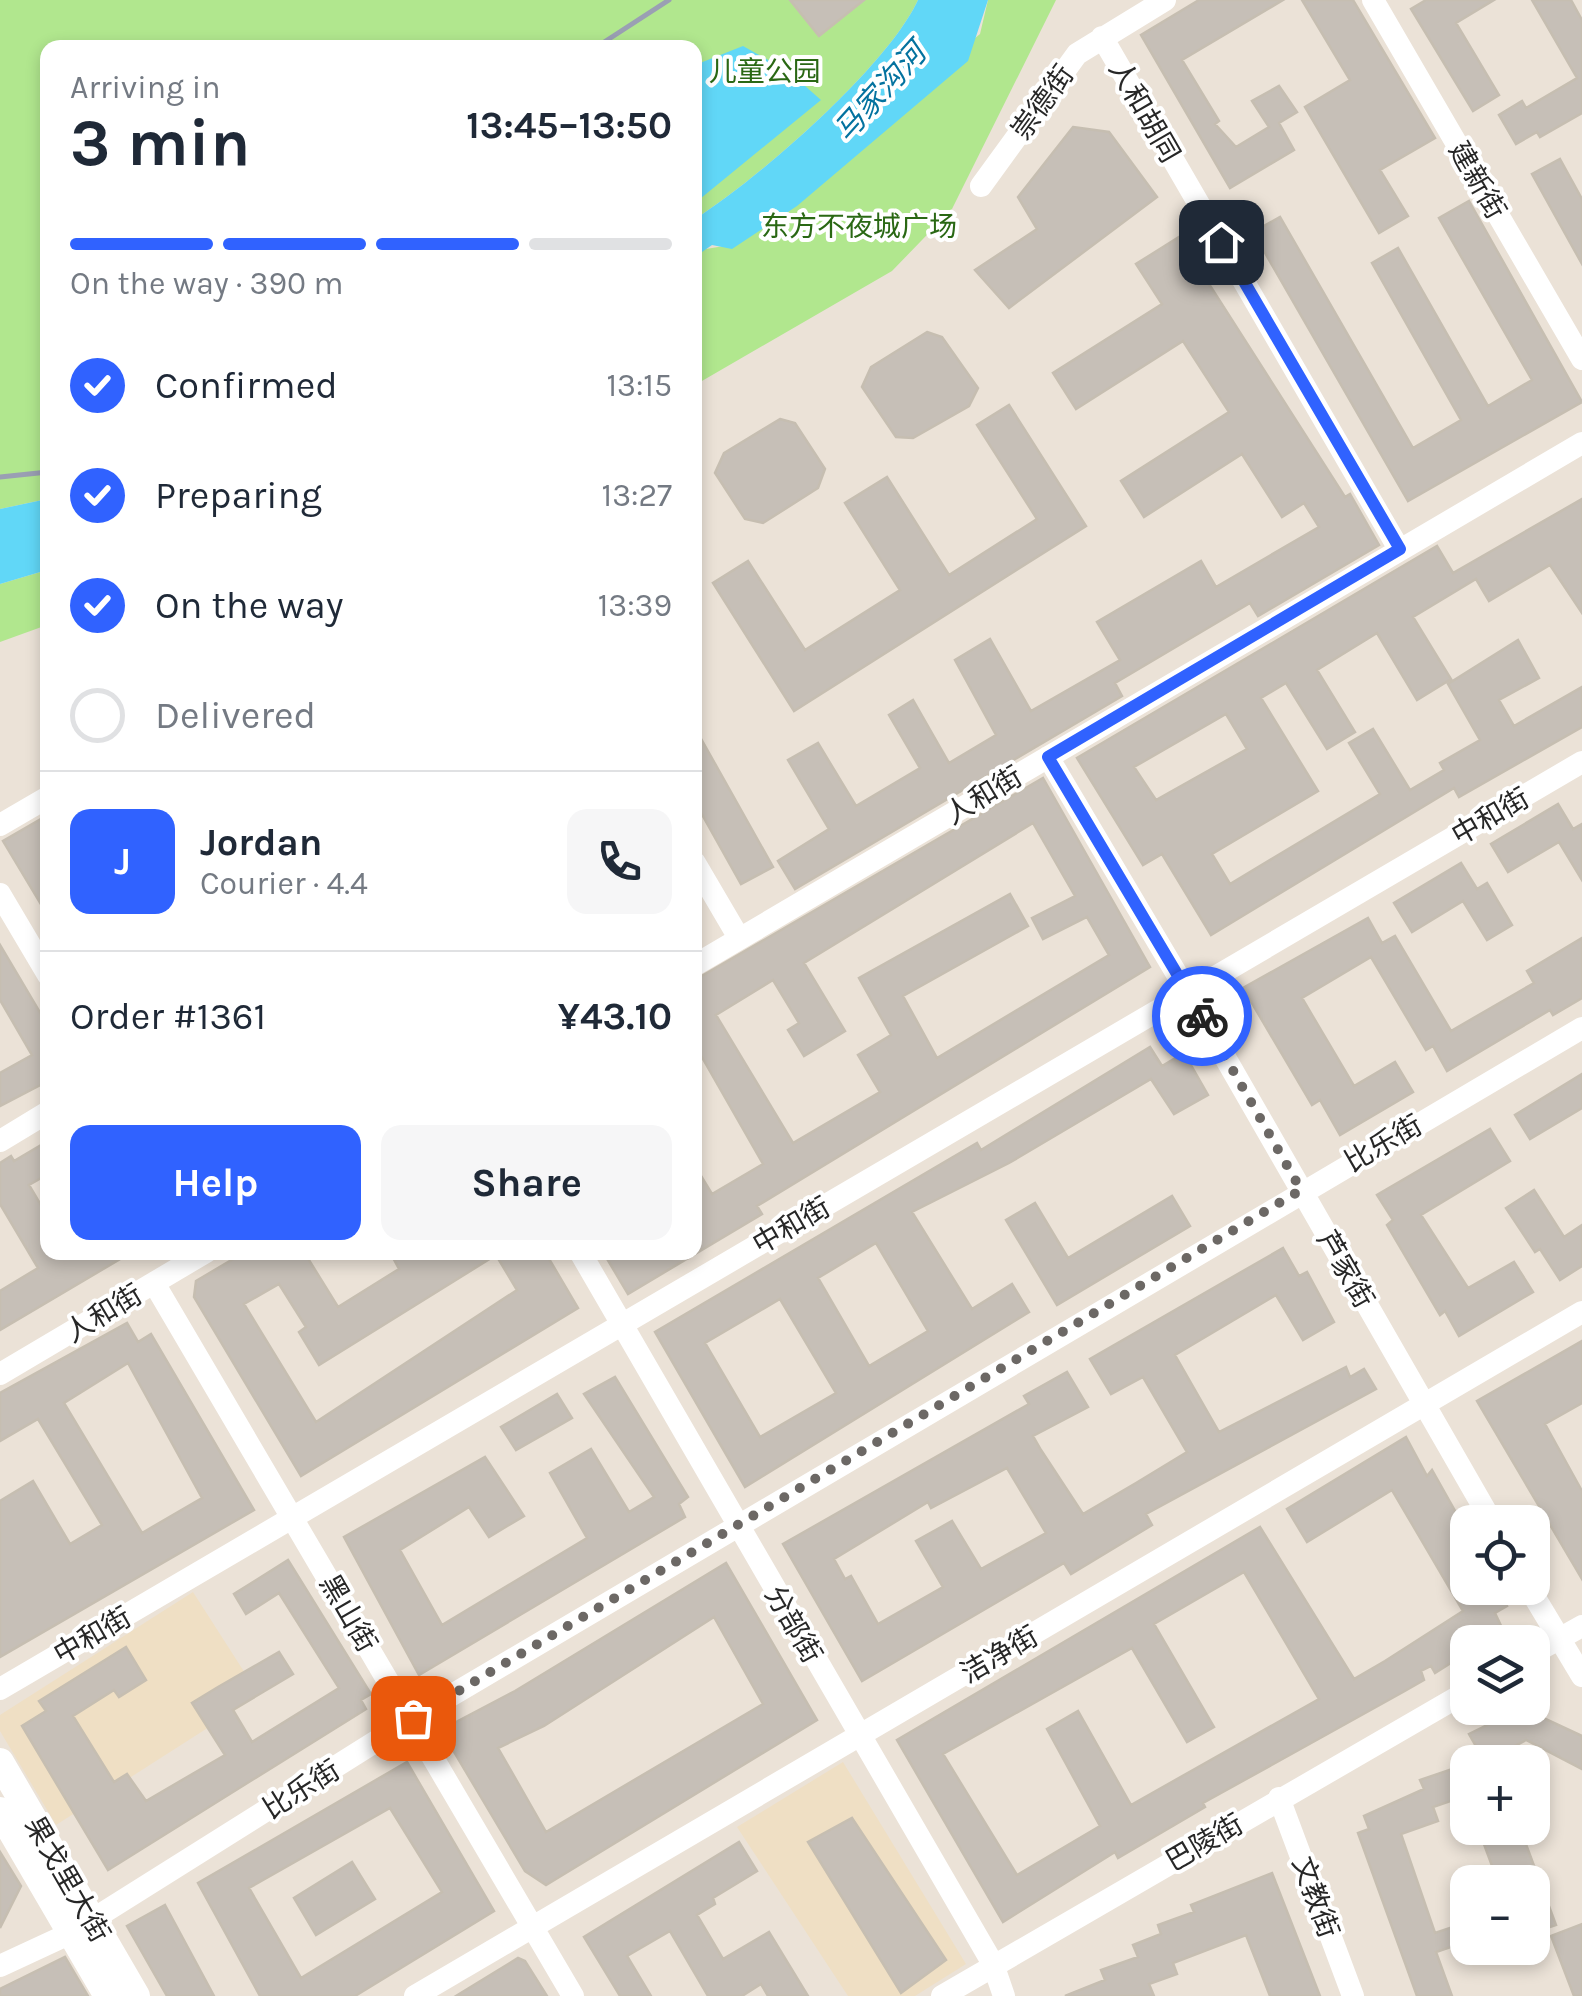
<!DOCTYPE html>
<html lang="en">
<head>
<meta charset="utf-8">
<style>
	:root { --surface:#fff; --page:#f6f6f7; --text:#1f2937; --muted:#747a83; --line:#e0e1e3; --accent:#3062ff }
	body { margin:0; font-family:Karla,"Noto Sans SC",sans-serif; background:var(--page); color:var(--text); height:100vh; display:flex; flex-direction:column; font-size:38px; white-space:nowrap }
	* { box-sizing:border-box; margin:0 }
	p { font-size:32px; color:var(--muted) }
	.icon { flex:none; width:55px; height:55px; fill:none; stroke:currentColor; stroke-width:2; stroke-linecap:round; stroke-linejoin:round }
	.map { position:relative; flex:1; overflow:hidden }
	.details { position:absolute; left:40px; top:40px; width:662px; height:1220px; display:flex; flex-direction:column; background:var(--surface); border-radius:20px; box-shadow:0 5px 15px #0003 }
	.details>* { flex:none }
	.buttons { position:absolute; left:1450px; top:1505px; display:grid; gap:20px }
	.buttons a { display:grid; place-items:center; width:100px; height:100px; border-radius:20px; background:var(--surface); box-shadow:0 5px 15px #0003; font-size:50px }
	.pin { position:absolute; display:grid; place-items:center; width:85px; height:85px; color:#fff; margin:-42px; border-radius:20px; box-shadow:0 5px 15px #0006 }
	.courier { position:absolute; display:grid; place-items:center; width:100px; height:100px; margin:-50px; border:8px solid #3062ff; border-radius:50%; background:#fff; color:#222; box-shadow:0 2px 12px #0007 }
	.head em { font-style:normal; font-weight:700 }
	.head div { display:flex; flex-direction:column-reverse }
	.head { display:flex; align-items:center; justify-content:space-between; height:170px; padding:0 30px }
	h1 { font-size:65px; font-weight:700; line-height:75px }
	.bar { display:grid; grid-template-columns:repeat(4,1fr); gap:15px 10px; align-content:center; height:120px; padding:0 30px }
	.bar i { height:12px; border-radius:8px; background:var(--line) }
	.bar .current { background:var(--accent) }
	.bar p { grid-column:span 4 }
	.line { display:flex; align-items:center; gap:25px; padding:0 30px; border-top:2px solid var(--line) }
	.line div { flex:1 }
	.round { display:grid; place-items:center; flex:none; width:105px; height:105px; border-radius:20px; background:var(--page) }
	ol { padding:0 30px; list-style:none }
	li { display:flex; align-items:center; gap:30px; height:110px }
	li p { margin-inline-start:auto }
	li .icon { padding:10px; border-radius:50%; background:var(--accent); color:#fff; stroke-width:4 }
	li:last-child { color:var(--muted) }
	li i { width:55px; height:55px; border:5px solid var(--line); border-radius:50% }
	.action { display:flex; gap:20px; margin-top:auto; padding:20px 30px }
	.action a { flex:1; height:115px; border-radius:20px; background:var(--accent); color:#fff; font-size:40px; font-weight:700; line-height:115px; text-align:center }
	.action a+a { background:var(--page); color:var(--text) }
	.map>svg:first-child { display:block }
	.education { fill:#efdfc4 }
	.green { fill:#b1e78e }
	.water { fill:#61d7f7 }
	.building { fill:#c6bfb7; stroke:#c6beb1; stroke-width:2.5; fill-rule:evenodd }
	.lines { fill:none; stroke-linecap:round; stroke-linejoin:round }
	.tertiary { stroke:#fff; stroke-width:22 }
	.secondary { stroke:#fff; stroke-width:28 }
	.rail { stroke:#9a9fb3; stroke-width:5 }
	.done { stroke:#6c6865; stroke-width:10; stroke-dasharray:0 18 }
	.route { stroke:#3062ff; stroke-width:12 }
	.labels { text-anchor:middle; stroke-width:8; stroke-linejoin:round; paint-order:stroke }
	.park-label { font-size:28px; fill:#2a6814; stroke:#fff }
	.street-label { font-size:28px; fill:#272727; stroke:#fff }
	.water-label { font-size:30px; font-style:italic; fill:#03729f; stroke:#fff }
</style>
</head>
<body>
<div class="map">
<svg width="1582" height="1996" viewBox="0 0 1582 1996">
	<rect width="100%" height="100%" fill="#ebe2d7"/>
	<path class="education" d="M193,1592L259,1695L56,1825L0,1731V1715Z
		M843,1762L966,1964L915,1996H848L737,1827Z"/>
	<path class="green" d="M0,0H918C887,67 758,179 695,219V48H48L47,499L0,509Z
		M988,0H1056L952,209L892,271L695,385V257L700,250L724,246L980,34Z
		M47,570V625L0,642V584Z"/>
	<path class="water" d="M918,0H988L968,61L797,206L732,249L712,245L695,257V219C758,179 887,67 918,0Z
		M743,46L788,71L821,100L695,203V65Z
		M47,499V570L0,584V509Z"/>
	<path class="building" d="M790,0H864L819,36Z
		M1199,0H1283L1182,60L1219,121L1215,124L1236,147L1269,127L1252,101L1279,86L1297,112L1279,123L1294,150L1230,188L1141,35Z
		M1302,0H1353L1435,138L1380,170L1408,216L1379,233L1305,107L1350,80Z
		M1426,0H1494L1456,23L1499,95L1473,111L1411,9Z
		M1532,0H1571L1582,20V113L1540,137L1537,132L1516,144L1499,115L1522,101L1526,108L1577,78Z
		M1073,127L1109,132L1157,197L1009,308L975,270L1037,229L1018,197Z
		M1560,159L1582,199V264L1532,174Z
		M1469,201L1582,402L1408,501L1253,232L1280,217L1413,448L1461,420L1372,263L1398,248L1488,406L1532,380L1439,218Z
		M1179,237L1345,497L1350,494L1379,545L1258,616L1250,603L1115,683L1122,696L795,889L778,861L829,829L788,760L818,743L856,806L920,768L889,715L913,700L949,763L996,735L955,660L990,639L1031,711L1120,660L1097,622L1201,561L1216,587L1319,527L1304,503L1282,517L1242,454L1144,517L1121,481L1229,412L1183,341L1076,409L1053,373L1162,304L1136,264Z
		M927,332L942,337L978,388L969,406L913,438L896,437L862,387L871,367Z
		M1009,405L1086,526L794,711L713,583L748,561L805,650L900,590L845,503L887,477L949,575L1037,519L977,425Z
		M780,419L795,423L825,469L818,488L763,523L745,519L715,473L724,453Z
		M1582,499V613L1550,565L1489,601L1476,579L1413,617L1451,679L1417,700L1377,633L1317,670L1355,732L1327,749L1286,683L1261,698L1318,791L1212,854L1230,884L1380,794L1349,743L1373,729L1410,790L1444,770L1440,763L1480,740L1448,684L1518,640L1539,678L1499,700L1514,726L1582,687V727L1459,797L1454,788L1211,935L1162,854L1143,865L1077,758L1437,546L1453,573ZM1226,714L1247,749L1156,800L1134,767Z
		M695,728L773,867L741,884L695,802Z
		M1043,778L1150,967L757,1206L762,1214L628,1294L603,1252H695V1166L712,1194L763,1164L695,1045V980ZM1033,823L1075,896L1032,918L1043,939L1087,917L1109,955L937,1058L903,996L1028,926L1010,894L859,978L891,1035L858,1055L880,1092L793,1143L716,1015L773,980L799,1023L788,1030L804,1056L845,1031L804,963Z
		M1558,804L1573,829L1582,824V880L1559,842L1508,872L1491,844Z
		M48,815V916L3,841Z
		M1461,863L1477,889L1487,883L1512,925L1487,940L1463,901L1412,932L1394,903Z
		M1368,918L1382,943L1395,936L1451,1031L1534,983L1527,971L1582,938V998L1553,1015L1550,1010L1447,1071L1433,1046L1426,1050L1371,957L1302,998L1354,1086L1395,1062L1413,1092L1340,1135L1320,1100L1312,1105L1243,988Z
		M0,945L48,1026V1081L0,1106V1073L32,1055L0,1000Z
		M1150,1047L1162,1066L1184,1053L1208,1095L1174,1114L1151,1079L1009,1163L912,1212L972,1309L1012,1284L1029,1312L745,1487L655,1332L977,1143L981,1150ZM876,1243L928,1331L869,1366L818,1278ZM780,1299L836,1393L760,1437L705,1343Z
		M1582,1074V1108L1530,1139L1515,1115Z
		M1490,1129L1510,1161L1421,1215L1468,1288L1514,1262L1533,1292L1459,1336L1445,1311L1440,1315L1387,1225L1393,1220L1377,1195Z
		M48,1141V1174L29,1185L48,1217V1252H132L0,1330V1291L38,1268L0,1204V1163L11,1156L14,1161Z
		M1534,1190L1564,1237L1582,1225V1266L1560,1280L1540,1249L1535,1252L1506,1208Z
		M1172,1196L1190,1226L1057,1305L1006,1220L1035,1203L1068,1258Z
		M1283,1248L1299,1276L1307,1272L1334,1322L1303,1340L1276,1295L1175,1355L1219,1432L1346,1367L1350,1377L1364,1369L1376,1389L1146,1514L1152,1525L1071,1574L1064,1563L862,1681L783,1544L1029,1404L1024,1396L1067,1372L1088,1407L1033,1436L1041,1450L1083,1514L1136,1483L1187,1452L1143,1377L1111,1394L1090,1359ZM1007,1468L1046,1533L981,1569L952,1521L916,1541L943,1587L878,1624L851,1576L845,1579L834,1559L928,1502L931,1508Z
		M245,1252H304L338,1307L399,1269L390,1252H545L578,1308L301,1476L194,1297L196,1281ZM496,1255L517,1290L316,1422L244,1304L279,1284L306,1327L299,1332L319,1365Z
		M127,1323L138,1342L151,1334L254,1510L0,1657V1501L33,1481L70,1544L102,1525L38,1419L0,1441V1393ZM128,1363L202,1498L142,1533L64,1403Z
		M1582,1341V1403L1545,1424L1582,1491V1579L1477,1401Z
		M615,1377L688,1497L679,1504L685,1517L419,1675L344,1537L485,1457L524,1516L489,1537L469,1507L400,1550L442,1625L587,1538L550,1473L591,1449L629,1512L654,1497L584,1394Z
		M557,1394L572,1418L516,1450L501,1427Z
		M1406,1437L1427,1476L1432,1470L1468,1534V1588H1497L1507,1606L1495,1613L1503,1630L1484,1642H1468V1652L1435,1673L1431,1666L1421,1671L1424,1680L1403,1692L1203,1803L1205,1807L1118,1858L1115,1852L1003,1922L897,1740L1260,1527L1354,1679L1385,1661L1463,1611L1392,1490L1307,1542L1287,1509ZM1244,1572L1319,1699L1131,1805L1078,1711L1047,1729L1100,1826L1017,1875L943,1754L1132,1648L1187,1742L1214,1727L1154,1624Z
		M288,1560L371,1694L361,1700L366,1709L108,1870L22,1726L46,1711L39,1701L126,1647L146,1680L119,1697L114,1690L73,1716L114,1782L127,1774L146,1801L225,1755L192,1703L218,1687L279,1652L293,1674L233,1710L252,1742L339,1688L279,1593L246,1614L234,1594Z
		M726,1563L817,1720L546,1885L525,1871L441,1730L515,1691ZM714,1617L763,1704L546,1832L498,1748L544,1726Z
		M1522,1708L1582,1736V1769L1526,1740L1485,1762L1469,1734Z
		M407,1762L494,1911L355,1996H260L198,1883ZM390,1808L442,1892L301,1978L249,1888Z
		M1455,1768L1465,1796L1433,1807L1438,1821L1401,1834L1435,1933L1468,1922V1941L1436,1952L1452,1996H1417L1358,1833L1369,1829L1364,1816L1424,1789L1420,1780Z
		M852,1818L946,1960L901,1993L808,1842Z
		M1478,1828H1520L1556,1925L1532,1933V1882H1498Z
		M739,1842L757,1871L713,1898L715,1904L697,1915L723,1959L769,1932L808,1996H768L761,1984L742,1996H708L670,1931L627,1956L651,1996H620L584,1937Z
		M0,1852L21,1886L0,1928Z
		M352,1862L375,1899L316,1935L294,1898Z
		M1272,1873L1320,1996H1270L1246,1935L1173,1963L1177,1974L1149,1984L1154,1996H1065L1105,1980L1101,1970L1138,1957L1133,1945L1161,1934L1158,1925L1194,1912L1191,1905Z
		M165,1905L214,1996H167L127,1926Z
		M1582,1924V1996H1574L1551,1936Z
		M65,1957L88,1996H0V1989Z
		M518,1958L525,1961L547,1996H456Z"/>
	<g class="lines">
		<path class="tertiary" d="M1373,0L1582,359
			M1102,37L1399,549
			M981,186L1077,54L1165,0
			M1048,757L1188,993L1492,1522
			M0,825L48,797
			M695,863L739,938
			M0,894L48,975
			M695,965L1582,443
			M0,1141L48,1112
			M580,1252L993,1964L1004,1996
			M154,1283L573,1996
			M0,1374L206,1252
			M1529,1588L1582,1676
			M1532,1654L1582,1626
			M0,1689L1582,762
			M1279,1798L1353,1996
			M0,1966L71,1933L413,1718L1582,1028
			M415,1996L1582,1312
			M942,1996L1468,1691"/>
		<path class="secondary" d="M0,1762L136,1996
			M0,1811L108,1996"/>
		<path class="rail" d="M595,48L669,0
			M0,477L48,472"/>
	</g>
	<g class="lines">
		<path class="done" d="M413,1718L1301,1190L1202,1016"/>
		<path class="route" d="M1202,1016L1048,757L1400,549L1221,242"/>
	</g>
	<g class="labels">
		<g class="park-label">
			<text x="765" y="81">儿童公园</text>
			<text x="859" y="236">东方不夜城广场</text>
		</g>
		<g class="street-label">
			<text transform="translate(1042 102) rotate(-54)" y="10">崇德街</text>
			<text transform="translate(1145 111) rotate(60)" y="10">人和胡同</text>
			<text transform="translate(1478 180) rotate(60)" y="10">建新街</text>
			<text transform="translate(983 795) rotate(-31)" y="10">人和街</text>
			<text transform="translate(1490 816) rotate(-30)" y="10">中和街</text>
			<text transform="translate(1383 1143) rotate(-30)" y="10">比乐街</text>
			<text transform="translate(791 1225) rotate(-30)" y="10">中和街</text>
			<text transform="translate(1346 1269) rotate(60)" y="10">芦家街</text>
			<text transform="translate(103 1313) rotate(-31)" y="10">人和街</text>
			<text transform="translate(349 1613) rotate(60)" y="10">黑山街</text>
			<text transform="translate(794 1624) rotate(60)" y="10">分部街</text>
			<text transform="translate(92 1635) rotate(-30)" y="10">中和街</text>
			<text transform="translate(999 1654) rotate(-30)" y="10">洁净街</text>
			<text transform="translate(301 1789) rotate(-32)" y="10">比乐街</text>
			<text transform="translate(1204 1842) rotate(-30)" y="10">巴陵街</text>
			<text transform="translate(68 1879) rotate(60)" y="10">果戈里大街</text>
			<text transform="translate(1316 1897) rotate(70)" y="10">文教街</text>
		</g>
		<g class="water-label">
			<text transform="translate(880 92) rotate(-48)" y="10">马家沟河</text>
		</g>
	</g>
</svg>
<div class="buttons">
<a><svg class="icon" aria-label="locate" viewBox="0 0 24 24"><circle cx="12" cy="12" r="6"/><path d="M12 2v4M12 18v4M2 12h4M18 12h4"/></svg></a>
<a><svg class="icon" aria-label="layers" viewBox="0 0 24 24"><path d="M12 4l9 5-9 5-9-5zM3 14l9 5 9-5"/></svg></a>
<a>+</a>
<a>−</a>
</div>
<div class="pin" style="left:413px;top:1718px;background:#ea580c"><svg class="icon" aria-label="bag" viewBox="0 0 24 24"><path d="M5 8h14l-1 12H6zM9 8a3 3 0 0 1 6 0"/></svg></div>
<div class="pin" style="left:1221px;top:242px;background:#1f2937"><svg class="icon" aria-label="home" viewBox="0 0 24 24"><path d="M3 11l9-7 9 7M6 9v11h12V9"/></svg></div>
<div class="courier" style="left:1202px;top:1016px"><svg class="icon" aria-label="bike" viewBox="0 0 24 24"><circle cx="6" cy="16" r="4"/><circle cx="18" cy="16" r="4"/><path d="M6 16l4-8h5l3 8M10 8l3 8H6M13 5h3"/></svg></div>
<section class="details">
<div class="head"><div><h1>3 min</h1><p>Arriving in</p></div><em>13:45–13:50</em></div>
<div class="bar"><i class="current"></i><i class="current"></i><i class="current"></i><i></i><p>On the way · 390 m</p></div>
<ol>
<li><svg class="icon" aria-label="check" viewBox="0 0 24 24"><path d="M5 12l5 5 9-10"/></svg>Confirmed<p>13:15</p></li>
<li><svg class="icon" aria-label="check" viewBox="0 0 24 24"><path d="M5 12l5 5 9-10"/></svg>Preparing<p>13:27</p></li>
<li><svg class="icon" aria-label="check" viewBox="0 0 24 24"><path d="M5 12l5 5 9-10"/></svg>On the way<p>13:39</p></li>
<li><i></i>Delivered</li>
</ol>
<div class="line" style="height:180px"><b class="round" style="background:var(--accent);color:#fff">J</b><div><b>Jordan</b><p>Courier · 4.4</p></div><a class="round"><svg class="icon" aria-label="phone" viewBox="0 0 24 24"><path d="M5 4h4l2 5-3 2q2 4 5 5l2-3 5 2v4C11 20 4 13 5 4z"/></svg></a></div>
<div class="line" style="height:130px"><div>Order #1361</div><b>¥43.10</b></div>
<div class="action"><a>Help</a><a>Share</a></div>
</section>
</div>
</body>
</html>
